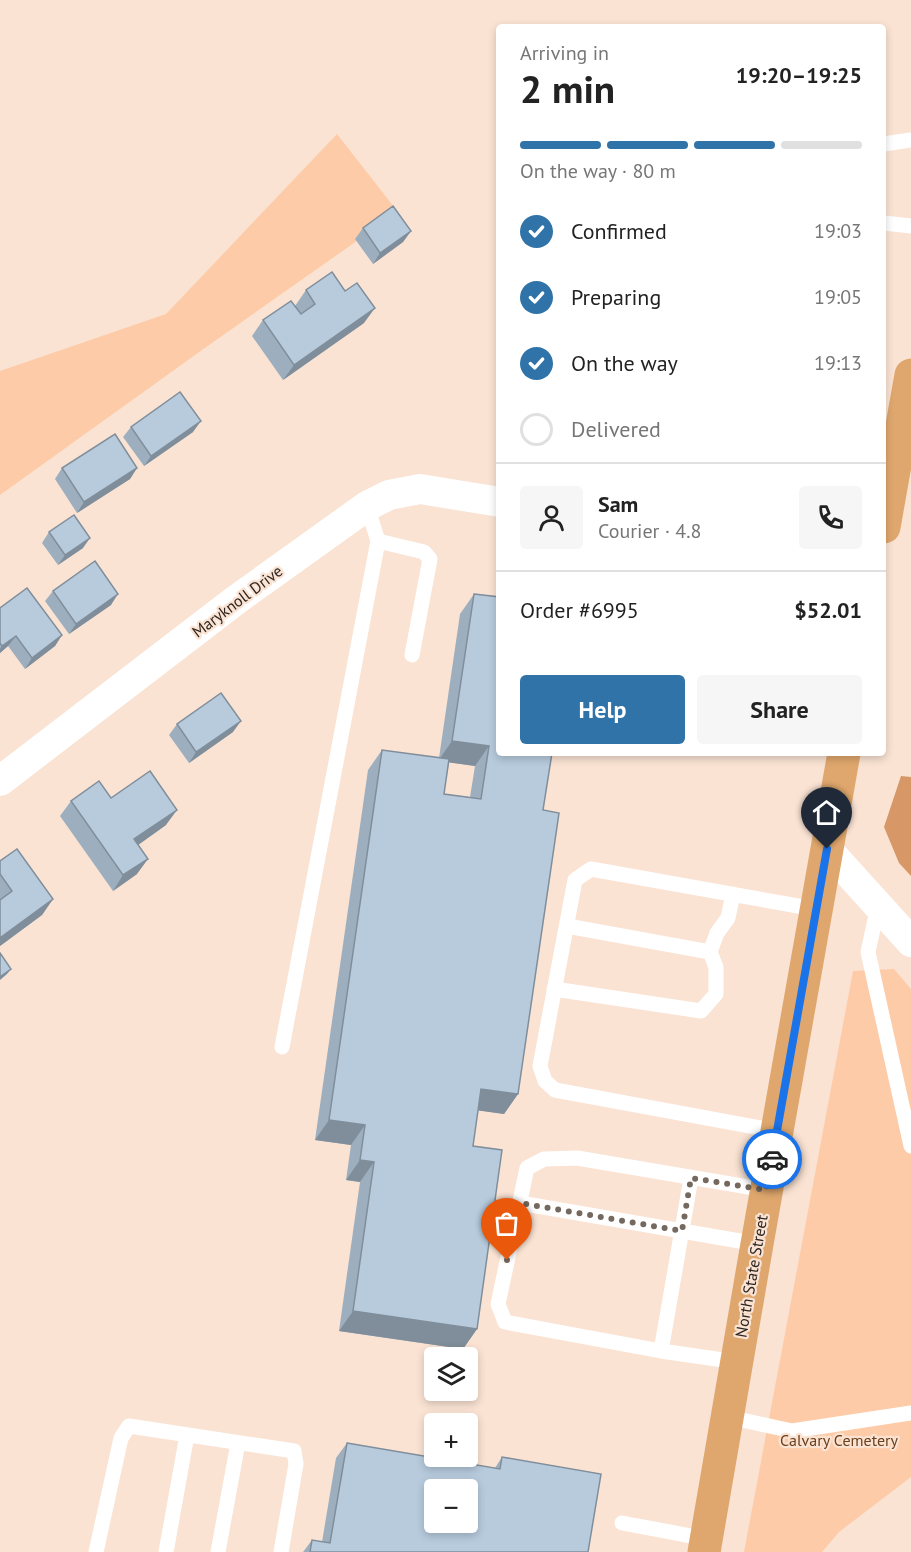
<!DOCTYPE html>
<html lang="en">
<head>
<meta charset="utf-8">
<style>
	:root { --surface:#fff; --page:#f6f6f6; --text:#222; --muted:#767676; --line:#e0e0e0; --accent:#2f73a8 }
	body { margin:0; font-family:"PT Sans",sans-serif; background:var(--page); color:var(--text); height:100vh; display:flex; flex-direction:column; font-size:22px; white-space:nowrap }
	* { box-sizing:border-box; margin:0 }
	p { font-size:20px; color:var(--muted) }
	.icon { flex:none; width:33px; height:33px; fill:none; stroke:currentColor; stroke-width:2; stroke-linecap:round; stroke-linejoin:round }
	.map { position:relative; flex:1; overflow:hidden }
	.sheet { position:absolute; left:496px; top:24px; width:390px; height:732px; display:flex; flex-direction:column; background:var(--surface); border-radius:6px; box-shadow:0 3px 9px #0003 }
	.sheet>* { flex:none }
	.fabs { position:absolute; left:424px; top:1347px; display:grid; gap:12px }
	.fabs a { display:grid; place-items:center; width:54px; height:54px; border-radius:6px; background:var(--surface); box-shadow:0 3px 9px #0003; font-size:30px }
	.pin { position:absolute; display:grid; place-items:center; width:51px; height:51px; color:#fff; margin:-62px -26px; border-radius:50% 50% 50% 0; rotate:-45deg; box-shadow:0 0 6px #0007 }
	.pin .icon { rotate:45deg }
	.courier { position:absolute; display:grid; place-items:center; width:60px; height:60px; margin:-30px; border:4px solid #1a73e8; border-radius:50%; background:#fff; color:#222; box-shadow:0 2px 8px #0007 }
	.head em { font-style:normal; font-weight:800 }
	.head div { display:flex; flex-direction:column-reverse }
	.head { display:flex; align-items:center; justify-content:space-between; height:102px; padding:0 24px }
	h1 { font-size:39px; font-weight:800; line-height:45px }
	.bar { display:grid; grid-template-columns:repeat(4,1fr); gap:9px 6px; align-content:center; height:72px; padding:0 24px }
	.bar i { height:8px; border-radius:4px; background:var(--line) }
	.bar .on { background:var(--accent) }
	.bar p { grid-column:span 4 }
	.line { display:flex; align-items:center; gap:15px; padding:0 24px; border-top:2px solid var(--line) }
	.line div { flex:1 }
	.round { display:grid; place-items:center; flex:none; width:63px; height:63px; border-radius:6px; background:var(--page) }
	ol { padding:0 24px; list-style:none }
	li { display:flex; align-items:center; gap:18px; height:66px }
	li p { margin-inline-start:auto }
	li .icon { padding:6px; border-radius:50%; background:var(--accent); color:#fff; stroke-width:4 }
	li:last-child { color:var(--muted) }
	li i { width:33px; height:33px; border:3px solid var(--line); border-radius:50% }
	.cta { display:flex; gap:12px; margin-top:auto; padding:12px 24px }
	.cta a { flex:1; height:69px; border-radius:6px; background:var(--accent); color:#fff; font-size:24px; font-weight:800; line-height:69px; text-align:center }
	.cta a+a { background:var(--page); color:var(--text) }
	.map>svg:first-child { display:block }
	.green { fill:#fdcba8 }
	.forest { fill:#d89766 }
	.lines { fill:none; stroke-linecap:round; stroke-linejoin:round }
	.service { stroke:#fff; stroke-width:15 }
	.minor { stroke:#fff; stroke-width:30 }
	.primary { stroke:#dfa76d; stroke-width:33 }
	.wall { fill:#9dafbe; fill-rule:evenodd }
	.shaded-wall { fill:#808e9b }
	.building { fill:#b7cbdd; stroke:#808e9b; stroke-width:1.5; fill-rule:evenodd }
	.done { stroke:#75685e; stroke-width:6; stroke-dasharray:0 10.8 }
	.route { stroke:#1a73e8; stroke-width:8 }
	.labels { text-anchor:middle; stroke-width:4.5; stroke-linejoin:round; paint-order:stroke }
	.street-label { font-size:16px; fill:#2d251f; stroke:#fae3d3 }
	.park-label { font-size:16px; fill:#6c401c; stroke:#fae3d3 }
</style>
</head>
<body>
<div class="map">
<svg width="911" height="1552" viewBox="0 0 911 1552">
	<rect width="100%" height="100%" fill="#fae3d3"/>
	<path class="green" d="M337,134L398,212L209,345L0,495V371L166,314Z
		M894,969L911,989V1477L839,1532L822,1552H744L853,971Z"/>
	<path class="forest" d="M901,776L911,777V876L899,863L884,827Z"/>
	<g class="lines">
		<path class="service" d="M884,144L911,140
			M884,223L911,226
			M378,541L424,552L430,559L412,655
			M878,906L868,952L911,1146
			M710,952L717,933L728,918L733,894
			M554,989L701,1011L716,994V967L710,952L567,926
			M282,1047L378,541L367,506
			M777,1131L555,1090L545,1081L540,1066L575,880L591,869L815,909
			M520,1203L757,1244
			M661,1351L691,1178
			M737,1362L661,1351L505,1322L498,1304L527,1168L544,1159L577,1158L766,1190
			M728,1417L792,1431L911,1413
			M622,1523L707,1539
			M96,1552L121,1438L129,1426L294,1451L296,1464L281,1552
			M166,1552L187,1435
			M218,1552L238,1443"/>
		<path class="minor" d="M0,781L236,600L367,506L389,495L420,489L500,502
			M827,849L911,942"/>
		<path class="primary" d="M884,527L911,375
			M704,1552L757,1244L844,753"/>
	</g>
	<path class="wall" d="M363,228L411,231L403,242L373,264L355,239Z
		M306,290L364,323L283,380L252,336L263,320L295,306Z
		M131,427L193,432L144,466L123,437Z
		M62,468H137L130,479L77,513L55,479Z
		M49,532L83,548L58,565L42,543Z
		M53,591L111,605L69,634L45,601Z
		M474,594L543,810L518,1094L504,1114L478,1110L473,1146L477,1329L463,1349L339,1331L360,1182L346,1180L351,1145L315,1140L368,770L382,750L439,758L460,614ZM449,762L475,766L470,797L444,794Z
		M0,608L62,635L55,646L25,669L8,646L0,653Z
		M177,724L233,732L189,763L169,735Z
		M111,798L166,825L138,845L137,874L113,891L60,816L71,801Z
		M0,861L53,899L42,915L0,946Z
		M347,1443L495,1468L502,1457L588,1552H303L312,1540L322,1542L336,1458Z"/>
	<path class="shaded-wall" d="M411,231L403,242L373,264L380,253Z
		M375,308L364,323L283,380L294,365Z
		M201,421L193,432L144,466L151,456Z
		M137,468L130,479L77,513L84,502Z
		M90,538L83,548L58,565L65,555Z
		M118,594L111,605L69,634L76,624Z
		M62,635L55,646L25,669L32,658Z
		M16,636L8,646L0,653V649L2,646Z
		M241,721L233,732L189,763L196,752Z
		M452,741L489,746L475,766L438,761Z
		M177,810L166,825L124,855L134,839Z
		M148,859L137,874L113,891L123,875Z
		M53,899L42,915L0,946V938Z
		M11,969L7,974L0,980V977Z
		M481,1089L518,1094L504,1114L467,1109Z
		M329,1120L365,1125L351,1145L315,1140Z
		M360,1160L374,1162L360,1182L346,1180Z
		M353,1311L477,1329L463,1349L339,1331Z"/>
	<path class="building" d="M393,206L411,231L380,253L363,228Z
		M332,272L345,291L357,283L375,308L294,365L263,320L291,301L301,314L315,304L306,290Z
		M180,392L201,421L151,456L131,427Z
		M115,434L137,468L84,502L62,468Z
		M74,515L90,538L65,555L49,532Z
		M95,561L118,594L76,624L53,591Z
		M27,588L62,635L32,658L16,636L2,646L0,643V608Z
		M474,594L500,597V753H552L543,810L559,813L518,1094L481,1089L473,1146L502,1150L477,1329L353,1311L374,1162L360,1160L365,1125L329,1120L382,750L449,759L444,794L481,799L489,746L452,741Z
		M221,693L241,721L196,752L177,724Z
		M150,771L177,810L134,839L148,859L123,875L71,801L99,781L111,798Z
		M17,849L53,899L0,938V900L12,891L0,874V861Z
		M0,953L11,969L0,977Z
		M347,1443L500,1469L502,1457L601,1474L588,1552H310L312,1540L330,1543ZM435,1490H468V1522H435Z"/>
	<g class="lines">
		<path class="done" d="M507,1260L520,1203L682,1231L691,1178L766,1190L772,1159"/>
		<path class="route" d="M772,1159L827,849"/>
	</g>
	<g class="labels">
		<g class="street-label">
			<text transform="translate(237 601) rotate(-37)" y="6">Maryknoll Drive</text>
			<text transform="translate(751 1276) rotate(-80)" y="6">North State Street</text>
		</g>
		<g class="park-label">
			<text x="839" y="1446">Calvary Cemetery</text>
		</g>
	</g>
</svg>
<div class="fabs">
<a><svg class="icon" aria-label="layers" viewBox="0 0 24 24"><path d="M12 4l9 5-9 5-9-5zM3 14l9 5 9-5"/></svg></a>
<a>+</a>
<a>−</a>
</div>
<div class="pin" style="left:507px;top:1260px;background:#ea580c"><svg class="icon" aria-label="bag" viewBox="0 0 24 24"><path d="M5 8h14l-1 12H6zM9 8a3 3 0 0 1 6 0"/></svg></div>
<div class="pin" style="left:827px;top:849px;background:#1f2937"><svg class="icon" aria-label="home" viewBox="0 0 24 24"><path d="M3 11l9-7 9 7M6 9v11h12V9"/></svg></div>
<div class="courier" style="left:772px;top:1159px"><svg class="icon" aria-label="car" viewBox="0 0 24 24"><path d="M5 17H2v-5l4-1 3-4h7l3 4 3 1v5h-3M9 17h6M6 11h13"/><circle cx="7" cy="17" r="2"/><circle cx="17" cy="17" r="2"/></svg></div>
<section class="sheet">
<div class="head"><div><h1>2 min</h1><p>Arriving in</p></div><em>19:20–19:25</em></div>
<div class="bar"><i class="on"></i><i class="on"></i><i class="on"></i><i></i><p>On the way · 80 m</p></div>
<ol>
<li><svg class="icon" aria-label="check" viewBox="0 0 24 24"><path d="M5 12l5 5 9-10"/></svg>Confirmed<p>19:03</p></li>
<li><svg class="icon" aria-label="check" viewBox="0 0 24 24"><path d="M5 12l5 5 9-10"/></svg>Preparing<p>19:05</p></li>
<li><svg class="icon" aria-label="check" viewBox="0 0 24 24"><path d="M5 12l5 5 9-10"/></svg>On the way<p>19:13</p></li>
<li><i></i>Delivered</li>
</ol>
<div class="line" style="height:108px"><a class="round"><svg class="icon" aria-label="person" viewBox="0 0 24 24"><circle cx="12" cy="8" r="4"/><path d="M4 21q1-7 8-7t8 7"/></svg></a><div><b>Sam</b><p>Courier · 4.8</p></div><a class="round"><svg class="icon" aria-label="phone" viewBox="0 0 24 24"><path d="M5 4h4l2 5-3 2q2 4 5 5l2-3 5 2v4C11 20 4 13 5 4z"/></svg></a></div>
<div class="line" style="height:78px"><div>Order #6995</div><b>$52.01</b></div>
<div class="cta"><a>Help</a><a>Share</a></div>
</section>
</div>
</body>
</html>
